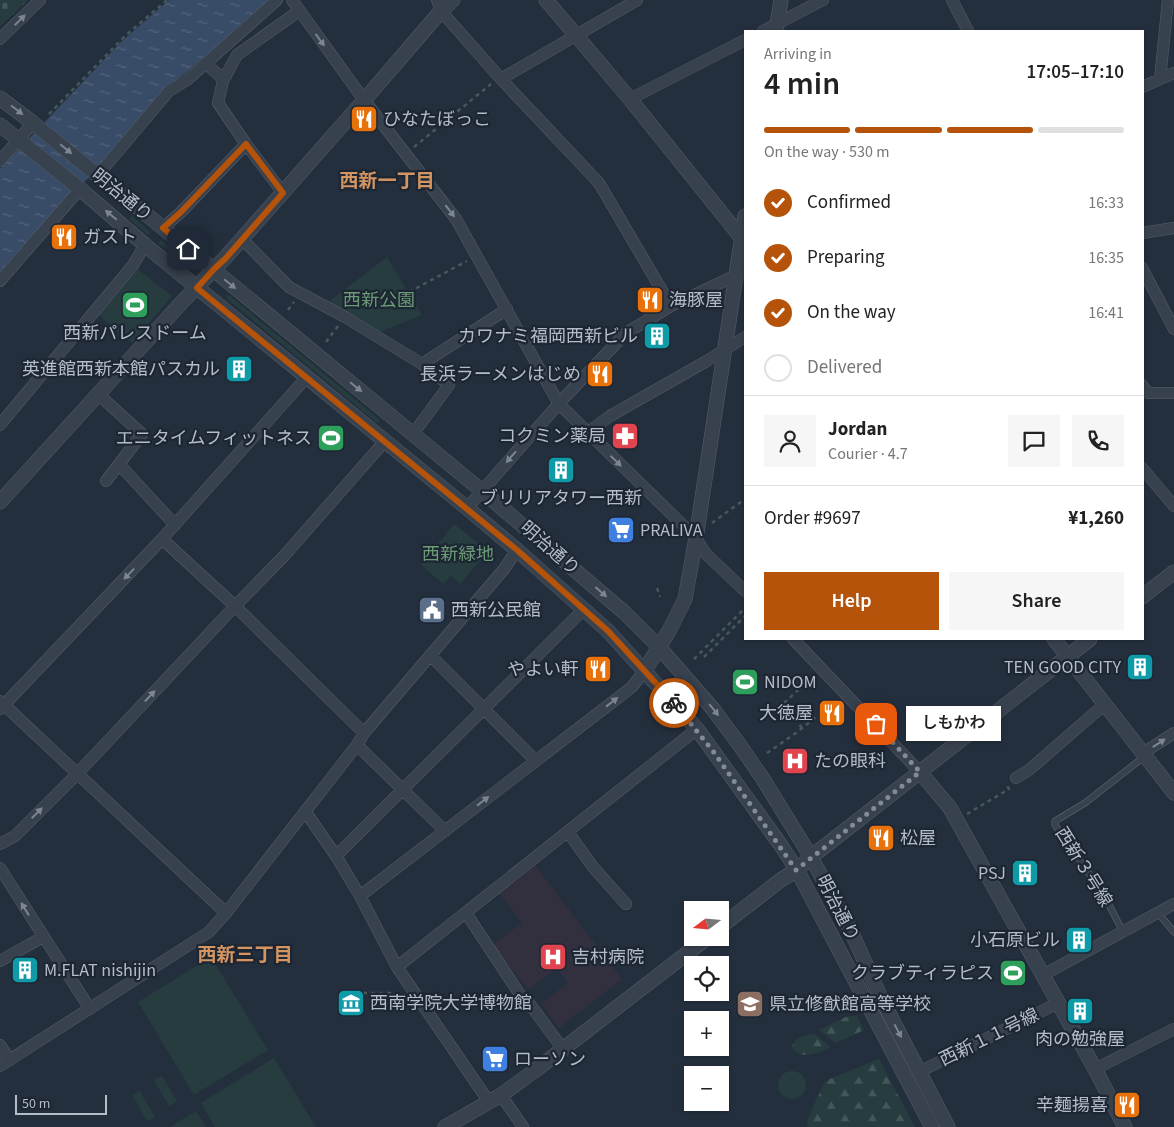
<!DOCTYPE html>
<html lang="en">
<head>
<meta charset="utf-8">
<style>
	:root { --surface:#fff; --page:#f6f6f6; --text:#222; --muted:#767676; --line:#e0e0e0; --accent:#b45309 }
	body { margin:0; font-family:"Source Sans 3","Noto Sans JP",sans-serif; background:var(--page); color:var(--text); height:100vh; display:flex; flex-direction:column; font-size:19px; white-space:nowrap }
	* { box-sizing:border-box; margin:0 }
	p { font-size:16px; color:var(--muted) }
	.icon { flex:none; width:28px; height:28px; fill:none; stroke:currentColor; stroke-width:2; stroke-linecap:round; stroke-linejoin:round }
	.map { position:relative; flex:1; overflow:hidden }
	.details { position:absolute; left:744px; top:30px; width:400px; height:610px; display:flex; flex-direction:column; background:var(--surface); border-radius:0px; box-shadow:0 1px 4px #0004 }
	.details>* { flex:none }
	.needle { width:32px; rotate:254deg }
	.tools { position:absolute; left:684px; top:901px; display:grid; gap:10px }
	.tools a { display:grid; place-items:center; width:45px; height:45px; border-radius:0px; background:var(--surface); box-shadow:0 1px 4px #0004; font-size:25px }
	.scale { position:absolute; left:15px; bottom:12px; width:92px; box-sizing:border-box; padding-left:5px; border:2px solid #b4bcc9; border-top:0; font-size:14px; line-height:18px; white-space:nowrap; color:#b4bcc9; -webkit-text-stroke:4px #1d2633; paint-order:stroke }
	.pin { position:absolute; display:grid; place-items:center; width:42px; height:42px; color:#fff; margin:-21px; border-radius:10px; box-shadow:0 2px 8px #0006 }
	.courier { position:absolute; display:grid; place-items:center; width:50px; height:50px; margin:-25px; border:4px solid #b45309; border-radius:50%; background:#fff; color:#222; box-shadow:0 1px 6px #0007 }
	.bubble { position:absolute; height:35px; border-radius:0px; background:var(--surface); box-shadow:0 1px 4px #0004; font-size:16px; font-weight:600; line-height:35px; text-align:center }
	.overview em { font-style:normal; font-weight:600 }
	.overview div { display:flex; flex-direction:column-reverse }
	.overview { display:flex; align-items:center; justify-content:space-between; height:85px; padding:0 20px }
	h1 { font-size:32px; font-weight:600; line-height:38px }
	.bar { display:grid; grid-template-columns:repeat(4,1fr); gap:8px 5px; align-content:center; height:60px; padding:0 20px }
	.bar i { height:6px; border-radius:4px; background:var(--line) }
	.bar .on { background:var(--accent) }
	.bar p { grid-column:span 4 }
	.line { display:flex; align-items:center; gap:12px; padding:0 20px; border-top:1px solid var(--line) }
	.line div { flex:1 }
	.round { display:grid; place-items:center; flex:none; width:52px; height:52px; border-radius:0px; background:var(--page) }
	ol { padding:0 20px; list-style:none }
	li { display:flex; align-items:center; gap:15px; height:55px }
	li p { margin-inline-start:auto }
	li .icon { padding:5px; border-radius:50%; background:var(--accent); color:#fff; stroke-width:4 }
	li:last-child { color:var(--muted) }
	li i { width:28px; height:28px; border:2px solid var(--line); border-radius:50% }
	.primary-button { display:flex; gap:10px; margin-top:auto; padding:10px 20px }
	.primary-button a { flex:1; height:58px; border-radius:0px; background:var(--accent); color:#fff; font-size:20px; font-weight:600; line-height:58px; text-align:center }
	.primary-button a+a { background:var(--page); color:var(--text) }
	.map>svg:first-child { display:block }
	.medical { fill:#32303f }
	.green { fill:#263c3f }
	.forest { fill:url(#forest-firs) }
	.cemetery { fill:url(#cemetery-stones) }
	.water { fill:url(#water-ripples) }
	.lines { fill:none; stroke-linecap:round; stroke-linejoin:round }
	.service-casing { stroke:#565f6c; stroke-width:7 }
	.minor-casing { stroke:#565f6c; stroke-width:12 }
	.tertiary-casing { stroke:#565f6c; stroke-width:15 }
	.path { stroke:#44595c; stroke-width:2.5; stroke-dasharray:4 4; stroke-linecap:butt }
	.service { stroke:#38414e; stroke-width:5.5 }
	.minor { stroke:#38414e; stroke-width:11 }
	.tertiary { stroke:#38414e; stroke-width:14 }
	.oneway { fill:#7c8592 }
	.done { stroke:#828b98; stroke-width:5; stroke-dasharray:0 9 }
	.route { stroke:#b45309; stroke-width:6 }
	.labels { text-anchor:middle; stroke-width:4.5; stroke-linejoin:round; paint-order:stroke }
	.poi-label { font-size:18px; fill:#b4bcc9; stroke:#1d2633; text-anchor:start }
	.street-label { font-size:18px; fill:#b4bcc9; stroke:#1d2633 }
	.park-label { font-size:18px; fill:#6b9a76; stroke:#1d2633 }
	.neighbourhood-label { font-size:19px; font-weight:bold; fill:#d59563; stroke:#1d2633 }
</style>
</head>
<body>
<div class="map">
<svg width="1174" height="1127" viewBox="0 0 1174 1127">
	<defs>
		<pattern id="forest-firs" width="22" height="20" patternUnits="userSpaceOnUse" patternTransform="scale(1.25)"><rect width="22" height="20" fill="#263c3f"/><path d="M5 1l3.5 6h-7zM16 11l3.5 6h-7z" fill="#435659"/></pattern>
		<pattern id="cemetery-stones" width="16" height="16" patternUnits="userSpaceOnUse" patternTransform="scale(1.25)"><rect width="16" height="16" fill="#263c3f"/><path d="M2 7V4a2 2 0 0 1 4 0v3zM10 15v-3a2 2 0 0 1 4 0v3z" fill="#435659"/></pattern>
		<pattern id="water-ripples" width="26" height="14" patternUnits="userSpaceOnUse" patternTransform="scale(1.25)"><rect width="26" height="14" fill="#394c67"/><path d="M2 4q2-2 4 0t4 0M15 11q2-2 4 0t4 0" fill="none" stroke="#53647b"/></pattern>
	</defs>
	<rect width="100%" height="100%" fill="#242f3e"/>
	<path class="medical" d="M534,864L622,979L559,1028L541,1004L568,983L557,968L528,990L493,945L522,923L498,892Z"/>
	<path class="green" d="M132,216L150,232L148,235L129,219Z
		M161,240L188,263L186,266L158,243Z
		M387,257L422,315L377,333L326,304Z
		M136,268L172,296L132,343L97,314Z
		M229,295L380,420L377,423L226,298Z
		M454,524L488,551L460,584L451,576L443,584L421,565Z
		M211,957L268,1050L194,1095L138,1002Z
		M274,1058L316,1127H215L201,1103Z
		M778 1085a14 14 0 1 1 28 0a14 14 0 1 1-28 0Z
		M162,1076L177,1101L169,1106L154,1080Z
		M140,1091L155,1117L147,1121L132,1095Z
		M196,1111L206,1127H170Z"/>
	<path class="forest" d="M848,1016H857L864,1030L836,1043L819,1030Z
		M815,1034L830,1047C818,1053 803,1061 792,1048C794,1037 805,1035 815,1034Z
		M879,1059L915,1127H807L808,1118L825,1081Z"/>
	<path class="cemetery" d="M0,0H28L0,26Z"/>
	<path class="water" d="M169,0H272L168,87L101,166L60,205L0,273V169L121,42Z"/>
	<g class="lines">
		<g class="service-casing">
			<path id="service" d="M1158,913L1174,932
				M1123,932L1104,895L1055,825V821L1085,803L1145,756"/>
		</g>
		<g class="minor-casing">
			<path id="minor" d="M292,0L364,100L456,219L559,404L696,538L705,553L745,591
				M437,0L441,11L501,79L599,183L671,306
				M952,0L968,31
				M763,31L823,0
				M0,39L40,0
				M205,63L219,75L223,81
				M501,79L637,0
				M1160,79L1168,0
				M1142,87L1174,73
				M630,99L745,40
				M0,161L33,123
				M98,175L169,91L187,80L277,0
				M283,193L246,144L218,103L223,81L237,55L299,11
				M163,228L181,212L246,144
				M1142,233L1174,228
				M242,239L289,287L345,317L422,364L507,309
				M1142,268L1174,329
				M0,281L80,189
				M1142,385L1148,393H1174
				M98,394L142,434L106,481
				M0,425L133,265L145,245
				M587,433L610,416L705,362L745,337
				M413,434L449,385L422,364
				M119,464L175,525
				M1142,468L1174,506
				M467,508L563,399L626,333L671,306L745,271
				M162,539L235,606L364,733
				M793,639L920,772
				M430,655L536,761
				M0,701L226,913
				M0,709L162,539L307,377
				M357,745L445,831
				M1143,753L1174,733
				M1016,778L1029,770L1105,704
				M305,811L336,856L360,896L397,967L489,1102
				M568,832L593,867L626,904
				M0,844L15,836L77,774L235,606L284,556L385,441
				M336,856L584,609
				M0,868L90,1009
				M360,896L632,687L645,670
				M466,913L521,996L529,1003L563,1049
				M0,961L43,937
				M397,967L697,729
				M1043,975L1174,904
				M0,1045L10,1060
				M0,1066L209,932L226,913L357,745L364,733L504,569L517,550
				M1095,1069L1174,1029
				M919,1072L1058,1003
				M501,1095L523,1127"/>
		</g>
		<g class="tertiary-casing">
			<path id="tertiary" d="M546,0L630,99L744,241
				M776,31L781,0
				M0,98L33,123L163,228L482,491L625,613L659,647L713,709L741,747L763,779L811,857L850,929L882,1000L948,1127
				M0,125L79,188L145,245L467,508L517,550L608,631L697,729L780,844L797,870L932,1127
				M0,502L183,301L225,258L360,105L441,11L453,0
				M1142,597L1174,572
				M1054,639L1174,793
				M645,670L669,631L685,599L696,538L745,216
				M920,772L950,808L1095,1069L1125,1127
				M720,927L782,879L797,870L811,857L1090,639
				M445,1127L501,1095L537,1069L707,938"/>
		</g>
		<path class="path" d="M49,114L125,36L167,0
			M414,147L491,84
			M409,292L467,261
			M288,310L294,302
			M326,342L338,326
			M712,523L745,499
			M657,588L660,597
			M704,657L745,616
			M694,659L745,608
			M802,728L783,704L813,676
			M767,753L796,733L837,700
			M967,814L1009,789L1007,786
			M363,993H390L395,998L404,996"/>
		<use href="#service" class="service"/>
		<use href="#minor" class="minor"/>
		<use href="#tertiary" class="tertiary"/>
	</g>
	<defs><path id="oneway-solid" d="M-6-.8H1V-3.2L6.5 0L1 3.2V.8H-6Z" transform="scale(1.25)"/></defs>
	<g class="oneway">
		<use href="#oneway-solid" transform="translate(20 20) rotate(-45)"/>
		<use href="#oneway-solid" transform="translate(320 40) rotate(54)"/>
		<use href="#oneway-solid" transform="translate(17 110) rotate(37)"/>
		<use href="#oneway-solid" transform="translate(66 149) rotate(39)"/>
		<use href="#oneway-solid" transform="translate(450 211) rotate(52)"/>
		<use href="#oneway-solid" transform="translate(111 215) rotate(-140)"/>
		<use href="#oneway-solid" transform="translate(230 284) rotate(39)"/>
		<use href="#oneway-solid" transform="translate(356 387) rotate(39)"/>
		<use href="#oneway-solid" transform="translate(511 457) rotate(131)"/>
		<use href="#oneway-solid" transform="translate(616 461) rotate(44)"/>
		<use href="#oneway-solid" transform="translate(129 574) rotate(134)"/>
		<use href="#oneway-solid" transform="translate(601 592) rotate(41)"/>
		<use href="#oneway-solid" transform="translate(150 696) rotate(-47)"/>
		<use href="#oneway-solid" transform="translate(612 702) rotate(-38)"/>
		<use href="#oneway-solid" transform="translate(714 710) rotate(51)"/>
		<use href="#oneway-solid" transform="translate(1159 743) rotate(-33)"/>
		<use href="#oneway-solid" transform="translate(483 801) rotate(-38)"/>
		<use href="#oneway-solid" transform="translate(37 813) rotate(-45)"/>
		<use href="#oneway-solid" transform="translate(25 909) rotate(-122)"/>
		<use href="#oneway-solid" transform="translate(898 1031) rotate(62)"/>
	</g>
	<g class="lines">
		<path class="done" d="M674,703L713,751L796,870L920,772L876,724"/>
		<path class="route" d="M188,249L163,228L181,212L246,144L283,193L226,258L213,270L197,288L517,550L608,631L674,703"/>
	</g>
	<defs>
		<g id="restaurant-square" transform="scale(1.4375)"><rect x="-9" y="-9" width="18" height="18" rx="4" fill="#e8710a" stroke="#1d2633"/><path d="M-5-6h1v4h1v-4h1v4h1v-4h1v5L-1.5 .5V6h-2V.5L-5-1ZM5-6V6H3V1.5H1.5Q1.5-4 5-6Z" fill="#fff"/></g>
		<g id="stadium-square" transform="scale(1.4375)"><rect x="-9" y="-9" width="18" height="18" rx="4" fill="#2e9e5b" stroke="#1d2633"/><path d="M0-5a6.5 5 0 1 0 0 10a6.5 5 0 1 0 0-10ZM-3.5-1.8h7v3.6h-7Z" fill="#fff"/></g>
		<g id="building-square" transform="scale(1.4375)"><rect x="-9" y="-9" width="18" height="18" rx="4" fill="#0f9aa8" stroke="#1d2633"/><path d="M-4-6H4V6H1V3H-1V6H-4ZM-2.5-4.3h1.7v1.8h-1.7ZM.8-4.3h1.7v1.8H.8ZM-2.5-1h1.7V.8h-1.7ZM.8-1h1.7V.8H.8Z" fill="#fff"/></g>
		<g id="pharmacy-square" transform="scale(1.4375)"><rect x="-9" y="-9" width="18" height="18" rx="4" fill="#e0444e" stroke="#1d2633"/><path d="M-2-6h4v4h4v4h-4v4h-4v-4h-4v-4h4Z" fill="#fff"/></g>
		<g id="supermarket-square" transform="scale(1.4375)"><rect x="-9" y="-9" width="18" height="18" rx="4" fill="#3f7fe0" stroke="#1d2633"/><path d="M-6-5.5h2.5l.6 2H6L4.5 2H-2.5L-4.4-4H-6ZM-1.5 3.2a1.3 1.3 0 1 0 .1 0ZM3 3.2a1.3 1.3 0 1 0 .1 0Z" fill="#fff"/></g>
		<g id="civic-square" transform="scale(1.4375)"><rect x="-9" y="-9" width="18" height="18" rx="4" fill="#5c6f8a" stroke="#1d2633"/><path d="M-.6-6.5H3V-4.5H.6V-3L4-1V1h2V6H-6V1h2V-1L-.6-3ZM-1.2 2.5V6h2.4V2.5Z" fill="#fff"/></g>
		<g id="hospital-square" transform="scale(1.4375)"><rect x="-9" y="-9" width="18" height="18" rx="4" fill="#e0444e" stroke="#1d2633"/><path d="M-5-5h3v3.5h4V-5h3V5h-3V1.5h-4V5h-3Z" fill="#fff"/></g>
		<g id="museum-square" transform="scale(1.4375)"><rect x="-9" y="-9" width="18" height="18" rx="4" fill="#0f9aa8" stroke="#1d2633"/><path d="M0-6L6-3V-2H-6V-3ZM-5-1h2V3h-2ZM-1-1h2V3h-2ZM3-1h2V3H3ZM-6 4H6V6H-6Z" fill="#fff"/></g>
		<g id="school-square" transform="scale(1.4375)"><rect x="-9" y="-9" width="18" height="18" rx="4" fill="#8d6e63" stroke="#1d2633"/><path d="M0-5L7-2L0 1L-7-2ZM-4 1L0 2.5L4 1V4Q0 6-4 4Z" fill="#fff"/></g>
	</defs>
	<g fill-rule="evenodd">
		<use href="#restaurant-square" x="364" y="119"/>
		<use href="#restaurant-square" x="64" y="237"/>
		<use href="#restaurant-square" x="650" y="300"/>
		<use href="#stadium-square" x="135" y="305"/>
		<use href="#building-square" x="657" y="336"/>
		<use href="#building-square" x="239" y="369"/>
		<use href="#restaurant-square" x="600" y="374"/>
		<use href="#pharmacy-square" x="625" y="436"/>
		<use href="#stadium-square" x="331" y="438"/>
		<use href="#building-square" x="561" y="470"/>
		<use href="#supermarket-square" x="621" y="530"/>
		<use href="#civic-square" x="432" y="610"/>
		<use href="#building-square" x="1140" y="667"/>
		<use href="#restaurant-square" x="598" y="669"/>
		<use href="#stadium-square" x="745" y="682"/>
		<use href="#restaurant-square" x="832" y="713"/>
		<use href="#hospital-square" x="795" y="761"/>
		<use href="#restaurant-square" x="881" y="838"/>
		<use href="#building-square" x="1025" y="873"/>
		<use href="#building-square" x="1079" y="940"/>
		<use href="#hospital-square" x="553" y="957"/>
		<use href="#building-square" x="25" y="970"/>
		<use href="#stadium-square" x="1013" y="973"/>
		<use href="#museum-square" x="351" y="1003"/>
		<use href="#school-square" x="750" y="1004"/>
		<use href="#building-square" x="1080" y="1011"/>
		<use href="#supermarket-square" x="495" y="1059"/>
		<use href="#restaurant-square" x="1127" y="1105"/>
	</g>
	<g class="labels">
		<g class="poi-label">
			<text x="383" y="125">ひなたぼっこ</text>
			<text x="83" y="243">ガスト</text>
			<text x="669" y="306">海豚屋</text>
			<text x="135" y="339" text-anchor="middle">西新パレスドーム</text>
			<text x="638" y="342" text-anchor="end">カワナミ福岡西新ビル</text>
			<text x="220" y="375" text-anchor="end">英進館西新本館パスカル</text>
			<text x="581" y="380" text-anchor="end">長浜ラーメンはじめ</text>
			<text x="606" y="442" text-anchor="end">コクミン薬局</text>
			<text x="312" y="444" text-anchor="end">エニタイムフィットネス</text>
			<text x="561" y="504" text-anchor="middle">ブリリアタワー西新</text>
			<text x="640" y="536">PRALIVA</text>
			<text x="451" y="616">西新公民館</text>
			<text x="1121" y="673" text-anchor="end">TEN GOOD CITY</text>
			<text x="579" y="675" text-anchor="end">やよい軒</text>
			<text x="764" y="688">NIDOM</text>
			<text x="813" y="719" text-anchor="end">大徳屋</text>
			<text x="814" y="767">たの眼科</text>
			<text x="900" y="844">松屋</text>
			<text x="1006" y="879" text-anchor="end">PSJ</text>
			<text x="1060" y="946" text-anchor="end">小石原ビル</text>
			<text x="572" y="963">吉村病院</text>
			<text x="44" y="976">M.FLAT nishijin</text>
			<text x="994" y="979" text-anchor="end">クラブティラピス</text>
			<text x="370" y="1009">西南学院大学博物館</text>
			<text x="769" y="1010">県立修猷館高等学校</text>
			<text x="1080" y="1045" text-anchor="middle">肉の勉強屋</text>
			<text x="514" y="1065">ローソン</text>
			<text x="1108" y="1111" text-anchor="end">辛麺揚喜</text>
		</g>
		<g class="street-label">
			<text transform="translate(122 195) rotate(39)" y="6">明治通り</text>
			<text transform="translate(550 548) rotate(41)" y="6">明治通り</text>
			<text transform="translate(1084 867) rotate(58)" y="6">西新３号線</text>
			<text transform="translate(838 908) rotate(63)" y="6">明治通り</text>
			<text transform="translate(989 1037) rotate(-26)" y="6">西新１１号線</text>
		</g>
		<g class="park-label">
			<text x="379" y="306">西新公園</text>
			<text x="458" y="560">西新緑地</text>
		</g>
		<g class="neighbourhood-label">
			<text x="387" y="187">西新一丁目</text>
			<text x="245" y="961">西新三丁目</text>
		</g>
	</g>
</svg>
<div class="tools">
<a><svg class="needle" viewBox="-14 -14 28 28"><path d="M0-13l5 13h-10z" fill="#e53935"/><path d="M0 13l5-13h-10z" fill="#767676"/></svg></a>
<a><svg class="icon" aria-label="locate" viewBox="0 0 24 24"><circle cx="12" cy="12" r="6"/><path d="M12 2v4M12 18v4M2 12h4M18 12h4"/></svg></a>
<a>+</a>
<a>−</a>
</div>
<div class="scale">50 m</div>
<div class="pin" style="left:876px;top:724px;background:#ea580c"><svg class="icon" aria-label="bag" viewBox="0 0 24 24"><path d="M5 8h14l-1 12H6zM9 8a3 3 0 0 1 6 0"/></svg></div>
<div class="pin" style="left:188px;top:249px;background:#1f2937"><svg class="icon" aria-label="home" viewBox="0 0 24 24"><path d="M3 11l9-7 9 7M6 9v11h12V9"/></svg></div>
<div class="courier" style="left:674px;top:703px"><svg class="icon" aria-label="bike" viewBox="0 0 24 24"><circle cx="6" cy="16" r="4"/><circle cx="18" cy="16" r="4"/><path d="M6 16l4-8h5l3 8M10 8l3 8H6M13 5h3"/></svg></div>
<div class="bubble" style="left:906px;top:706px;width:95px">しもかわ</div>
<section class="details">
<div class="overview"><div><h1>4 min</h1><p>Arriving in</p></div><em>17:05–17:10</em></div>
<div class="bar"><i class="on"></i><i class="on"></i><i class="on"></i><i></i><p>On the way · 530 m</p></div>
<ol>
<li><svg class="icon" aria-label="check" viewBox="0 0 24 24"><path d="M5 12l5 5 9-10"/></svg>Confirmed<p>16:33</p></li>
<li><svg class="icon" aria-label="check" viewBox="0 0 24 24"><path d="M5 12l5 5 9-10"/></svg>Preparing<p>16:35</p></li>
<li><svg class="icon" aria-label="check" viewBox="0 0 24 24"><path d="M5 12l5 5 9-10"/></svg>On the way<p>16:41</p></li>
<li><i></i>Delivered</li>
</ol>
<div class="line" style="height:90px"><a class="round"><svg class="icon" aria-label="person" viewBox="0 0 24 24"><circle cx="12" cy="8" r="4"/><path d="M4 21q1-7 8-7t8 7"/></svg></a><div><b>Jordan</b><p>Courier · 4.7</p></div><a class="round"><svg class="icon" aria-label="chat" viewBox="0 0 24 24"><path d="M4 5h16v11H9l-5 4z"/></svg></a><a class="round"><svg class="icon" aria-label="phone" viewBox="0 0 24 24"><path d="M5 4h4l2 5-3 2q2 4 5 5l2-3 5 2v4C11 20 4 13 5 4z"/></svg></a></div>
<div class="line" style="height:65px"><div>Order #9697</div><b>¥1,260</b></div>
<div class="primary-button"><a>Help</a><a>Share</a></div>
</section>
</div>
</body>
</html>
